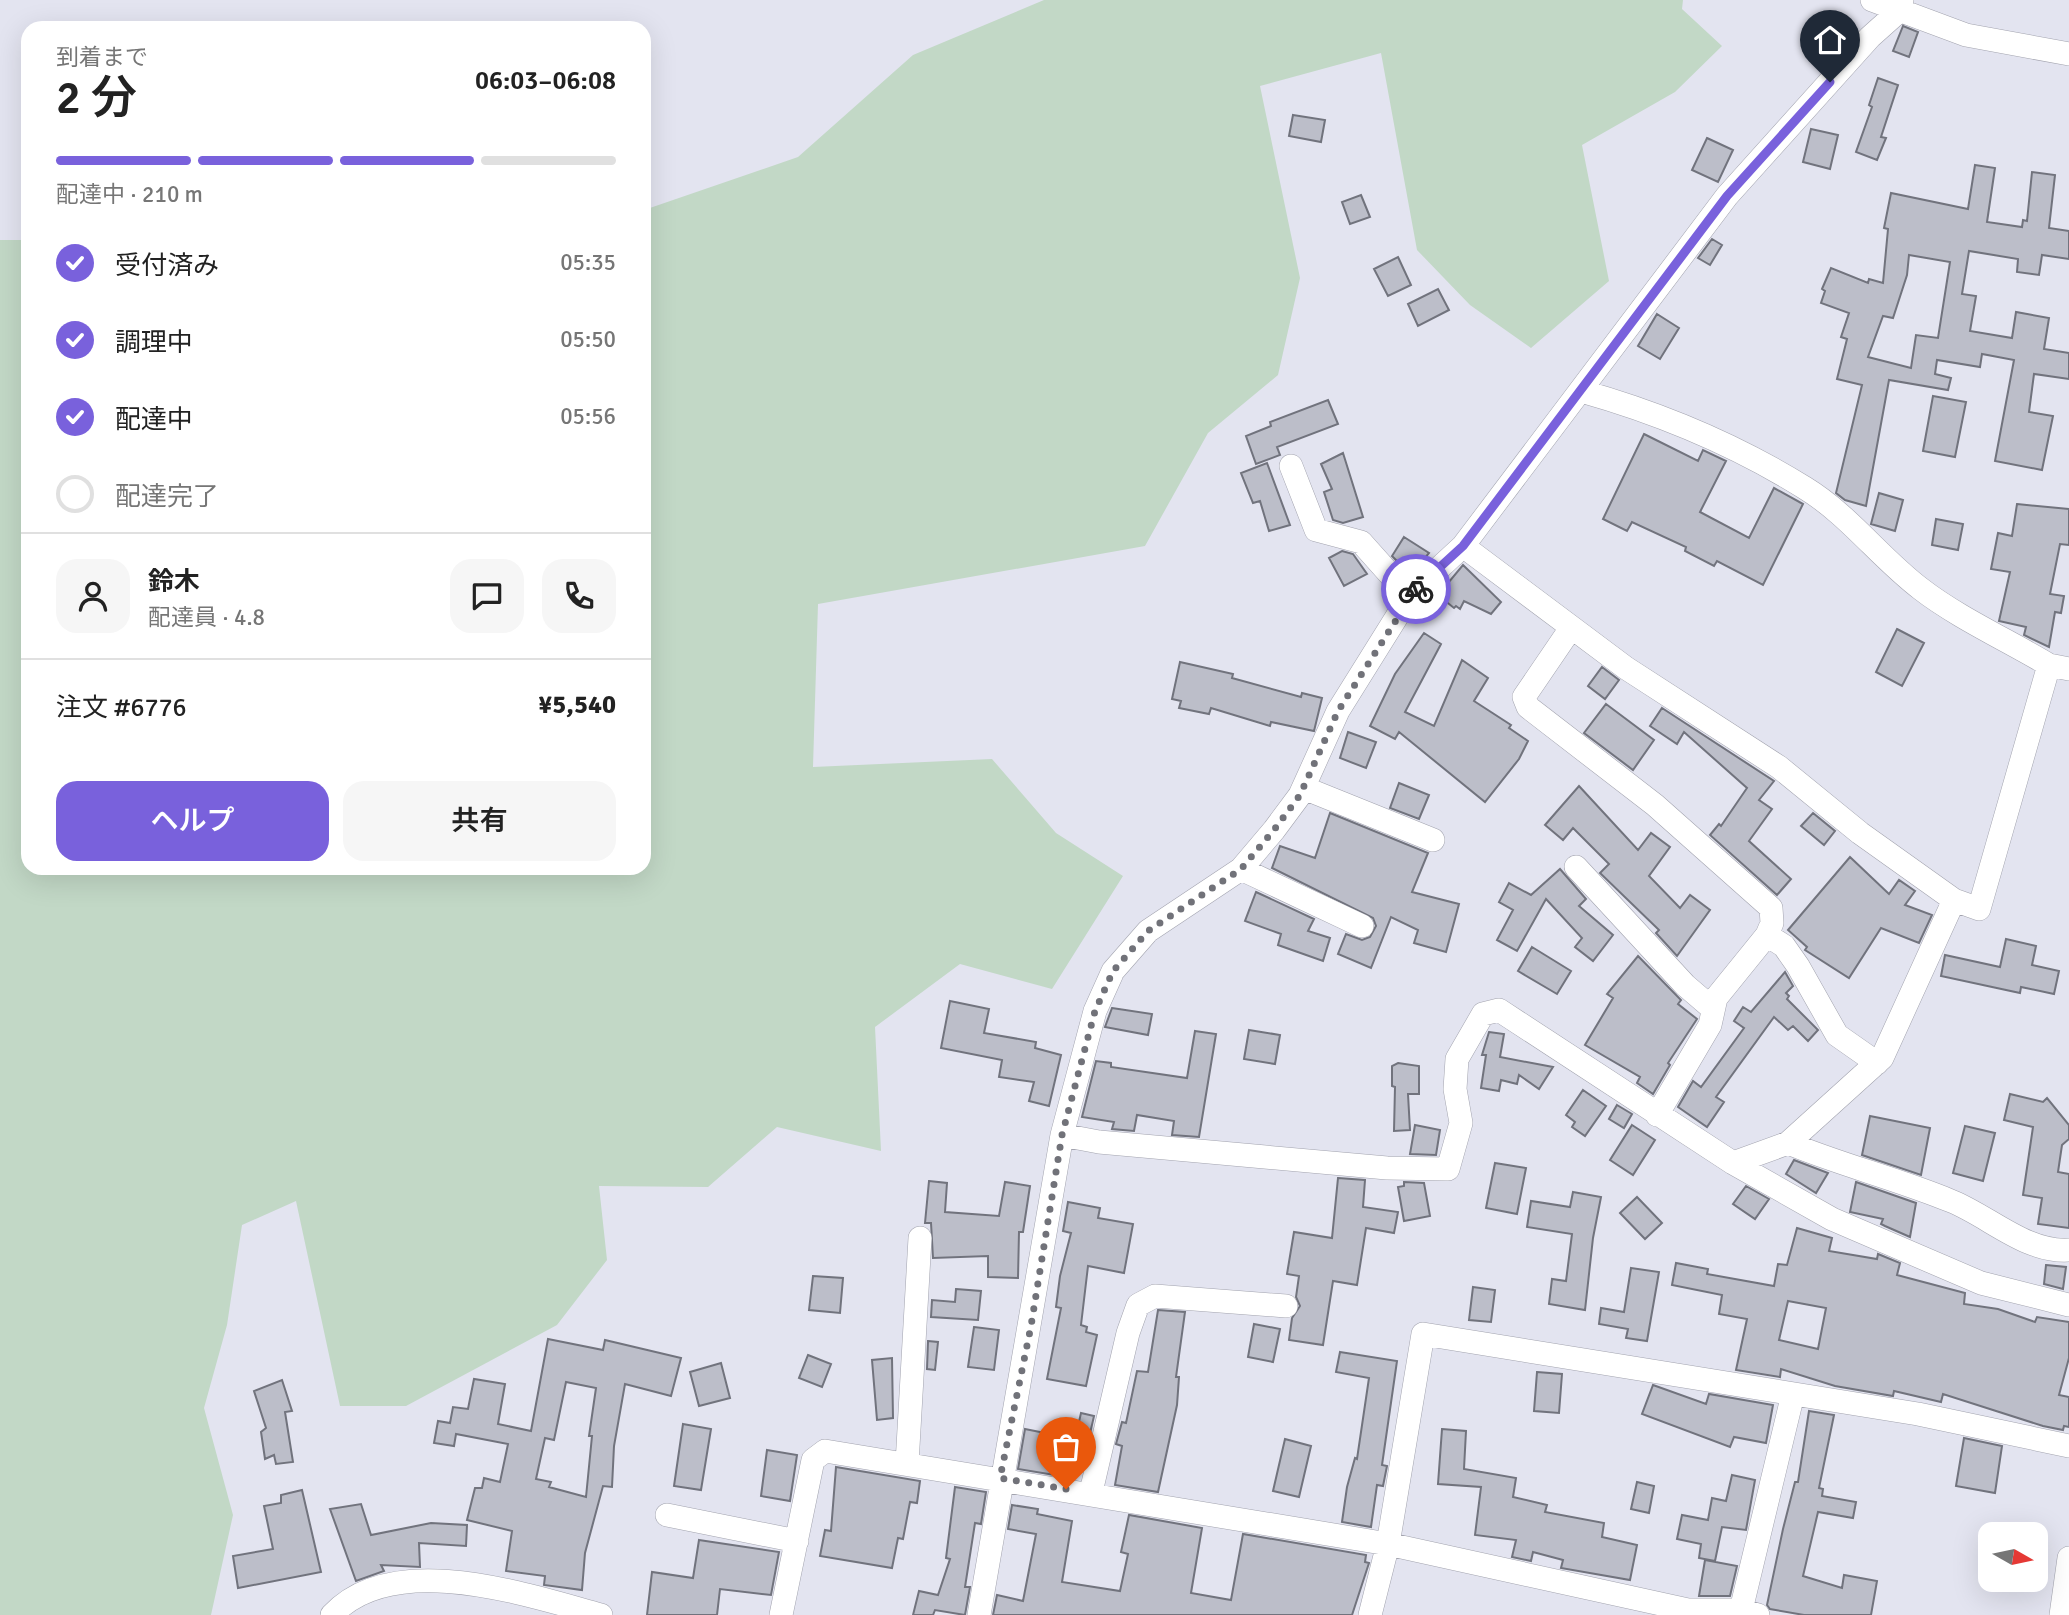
<!DOCTYPE html>
<html lang="ja">
<head>
<meta charset="utf-8">
<style>
	:root { --surface:#fff; --page:#f6f6f6; --text:#222; --muted:#767676; --line:#e0e0e0; --accent:#7961dc }
	body { margin:0; font-family:Signika,"Noto Sans JP",sans-serif; background:var(--page); color:var(--text); height:100vh; display:flex; flex-direction:column; font-size:26px; white-space:nowrap }
	* { box-sizing:border-box; margin:0 }
	p { font-size:23px; color:var(--muted) }
	.icon { flex:none; width:38px; height:38px; fill:none; stroke:currentColor; stroke-width:2; stroke-linecap:round; stroke-linejoin:round }
	.map { position:relative; flex:1; overflow:hidden }
	.drawer { position:absolute; left:21px; top:21px; width:630px; height:854px; display:flex; flex-direction:column; background:var(--surface); border-radius:21px; box-shadow:0 7px 28px #0002 }
	.drawer>* { flex:none }
	.needle { width:46px; rotate:99deg }
	.fabs { position:absolute; left:1978px; top:1522px; display:grid; gap:14px }
	.fabs a { display:grid; place-items:center; width:70px; height:70px; border-radius:14px; background:var(--surface); box-shadow:0 7px 28px #0002; font-size:35px }
	.pin { position:absolute; display:grid; place-items:center; width:60px; height:60px; color:#fff; margin:-72px -30px; border-radius:50% 50% 50% 0; rotate:-45deg; box-shadow:0 0 7px #0007 }
	.pin .icon { rotate:45deg }
	.courier { position:absolute; display:grid; place-items:center; width:70px; height:70px; margin:-35px; border:5px solid #7961dc; border-radius:50%; background:#fff; color:#222; box-shadow:0 2px 9px #0007 }
	.summary em { font-style:normal; font-weight:600 }
	.summary div { display:flex; flex-direction:column-reverse }
	.summary { display:flex; align-items:center; justify-content:space-between; height:119px; padding:0 35px }
	h1 { font-size:46px; font-weight:600; line-height:52px }
	.bar { display:grid; grid-template-columns:repeat(4,1fr); gap:10px 7px; align-content:center; height:84px; padding:0 35px }
	.bar i { height:9px; border-radius:5px; background:var(--line) }
	.bar .active { background:var(--accent) }
	.bar p { grid-column:span 4 }
	.line { display:flex; align-items:center; gap:18px; padding:0 35px; border-top:2px solid var(--line) }
	.line div { flex:1 }
	.round { display:grid; place-items:center; flex:none; width:74px; height:74px; border-radius:21px; background:var(--page) }
	ol { padding:0 35px; list-style:none }
	li { display:flex; align-items:center; gap:21px; height:77px }
	li p { margin-inline-start:auto }
	li .icon { padding:7px; border-radius:50%; background:var(--accent); color:#fff; stroke-width:4 }
	li:last-child { color:var(--muted) }
	li i { width:38px; height:38px; border:4px solid var(--line); border-radius:50% }
	.button { display:flex; gap:14px; margin-top:auto; padding:14px 35px }
	.button a { flex:1; height:80px; border-radius:21px; background:var(--accent); color:#fff; font-size:28px; font-weight:600; line-height:80px; text-align:center }
	.button a+a { background:var(--page); color:var(--text) }
	.map>svg:first-child { display:block }
	.green { fill:#c2d8c6 }
	.building { fill:#bcbec9; stroke:#71737d; stroke-width:2; fill-rule:evenodd }
	.lines { fill:none; stroke-linecap:round; stroke-linejoin:round }
	.street-casing { stroke:#a2a3ae; stroke-width:24 }
	.street { stroke:#fff; stroke-width:23 }
	.done { stroke:#717279; stroke-width:7; stroke-dasharray:0 12.6 }
	.route { stroke:#7961dc; stroke-width:9 }
</style>
</head>
<body>
<div class="map">
<svg width="2069" height="1615" viewBox="0 0 2069 1615">
	<rect width="100%" height="100%" fill="#e3e4f0"/>
	<path class="green" d="M1044,0H1683L1682,9L1722,46L1675,92L1582,145L1609,281L1531,348L1470,305L1417,250L1381,53L1260,86L1300,278L1278,375L1208,433L1145,546L818,604L813,767L992,759L1056,833L1123,876L1052,989L960,964L875,1027L881,1151L777,1127L708,1187L599,1186L607,1260L557,1325L406,1406H340L296,1201L242,1225L227,1325L204,1408L233,1515L211,1615H0V240H28V868H644V210L798,157L913,55Z"/>
	<path class="building" d="M1903,26L1918,32L1909,57L1893,51Z
		M1878,78L1898,85L1881,137L1886,138L1877,160L1856,152L1872,107L1869,105Z
		M1293,115L1325,120L1321,142L1289,136Z
		M1811,129L1838,135L1830,169L1803,162Z
		M1707,138L1733,150L1718,182L1692,170Z
		M1975,165L1995,168L1987,222L2022,227L2023,220L2027,221L2032,172L2055,175L2049,228L2069,231V259L2042,255L2039,275L2017,272L2018,259L1969,251L1962,294L1976,296L1970,331L2012,338L2016,312L2049,318L2044,349L2069,353V379L2034,374L2029,412L2053,416L2042,470L1995,461L2014,360L1982,354L1980,367L1937,360L1935,374L1951,378L1948,390L1889,380L1866,506L1845,500L1836,493L1862,385L1837,379L1847,339L1841,337L1849,313L1821,303L1825,291L1822,289L1831,268L1868,283L1869,279L1883,283L1888,229L1884,228L1891,193L1968,209ZM1909,255L1950,262L1938,338L1916,335L1911,368L1868,357L1883,316L1893,318L1907,275Z
		M1361,195L1370,217L1350,224L1342,202Z
		M1712,239L1722,245L1710,265L1698,258Z
		M1398,257L1411,285L1388,296L1374,269Z
		M1438,289L1449,310L1418,326L1408,304Z
		M1657,314L1679,328L1660,359L1638,346Z
		M1933,396L1966,402L1955,457L1923,451Z
		M1328,400L1338,424L1277,447L1280,455L1256,464L1246,436L1271,426L1270,422Z
		M1644,434L1698,461L1703,450L1726,461L1700,512L1749,538L1774,488L1803,504L1763,585L1717,561L1714,566L1685,551L1686,547L1632,522L1627,531L1603,519Z
		M1343,453L1363,517L1343,523L1333,520L1324,492L1332,489L1321,464Z
		M1267,463L1290,525L1269,531L1260,501L1253,503L1241,473Z
		M1879,493L1903,500L1895,531L1871,524Z
		M2017,504L2069,509V545L2060,544L2050,594L2064,596L2061,613L2055,612L2049,647L2024,635L2026,627L1999,621L2010,572L1991,569L1998,533L2012,536Z
		M1936,519L1963,524L1958,550L1932,545Z
		M1404,537L1429,553L1411,575L1392,556Z
		M1342,551L1353,554L1367,574L1344,586L1329,558Z
		M1463,565L1501,602L1491,614L1464,601L1460,609L1456,606L1454,608L1438,595Z
		M1897,629L1924,643L1902,686L1876,672Z
		M1424,633L1441,644L1405,712L1434,726L1462,660L1488,678L1474,701L1511,725L1509,728L1528,741L1519,759L1485,802L1399,732L1395,739L1370,726L1395,674Z
		M1180,662L1233,674L1232,678L1301,697L1302,693L1322,698L1314,731L1271,722L1270,726L1211,708L1209,714L1179,708L1181,701L1172,699Z
		M1602,667L1619,680L1605,699L1588,686Z
		M1606,704L1654,740L1633,770L1584,733Z
		M1662,708L1774,781L1759,800L1772,809L1749,841L1791,879L1777,895L1710,835L1719,824L1721,826L1747,788L1684,732L1677,744L1650,726Z
		M1348,732L1376,742L1366,768L1340,758Z
		M1399,783L1429,795L1419,819L1390,808Z
		M1579,786L1638,850L1651,833L1670,847L1649,876L1680,908L1690,895L1710,910L1677,956L1656,933L1659,930L1600,873L1609,864L1573,828L1563,840L1545,825Z
		M1330,813L1428,853L1412,892L1459,904L1446,952L1414,943L1418,930L1391,917L1371,968L1338,954L1346,934L1362,940L1370,937L1376,926L1373,918L1272,868L1280,846L1315,858Z
		M1813,813L1835,831L1824,845L1801,826Z
		M1850,857L1889,894L1899,880L1915,891L1905,905L1932,915L1919,943L1881,928L1849,978L1805,950L1807,947L1788,930Z
		M1560,869L1586,899L1579,906L1613,935L1593,961L1575,947L1582,938L1546,899L1517,951L1497,940L1513,910L1499,902L1509,883L1531,895Z
		M1256,892L1314,919L1308,931L1330,938L1323,961L1278,945L1281,934L1245,921Z
		M2006,939L2036,946L2032,965L2059,971L2054,994L2021,987L2020,993L1941,976L1945,955L2000,967Z
		M1532,947L1571,971L1557,994L1518,971Z
		M1638,956L1681,1000L1678,1004L1697,1019L1668,1063L1670,1065L1653,1094L1637,1083L1640,1077L1585,1045L1613,998L1607,994Z
		M1785,972L1793,986L1786,993L1789,996L1787,999L1818,1030L1808,1041L1793,1026L1788,1030L1774,1017L1716,1097L1724,1102L1707,1127L1678,1107L1693,1081L1701,1087L1744,1028L1734,1021L1743,1007L1751,1012Z
		M950,1001L989,1009L984,1033L1036,1042L1035,1048L1061,1055L1049,1106L1029,1101L1034,1082L999,1077L1002,1060L941,1048Z
		M1112,1008L1152,1014L1148,1035L1105,1027Z
		M1249,1030L1280,1035L1275,1064L1244,1059Z
		M1195,1031L1216,1034L1199,1137L1172,1135L1174,1121L1137,1115L1134,1131L1112,1129L1114,1122L1082,1117L1096,1061L1111,1063V1067L1187,1078Z
		M1489,1032L1504,1034L1500,1057L1553,1067L1539,1089L1519,1075L1517,1084L1501,1080L1499,1091L1481,1088L1486,1055H1482Z
		M1398,1063L1419,1066V1094H1408L1410,1130L1394,1131L1395,1087L1392,1086V1066Z
		M1583,1090L1606,1106L1585,1136L1572,1127L1575,1122L1566,1115Z
		M2010,1094L2043,1102L2047,1098L2069,1125V1139L2062,1145L2058,1172L2069,1174V1228L2038,1224L2042,1198L2023,1195L2033,1127L2004,1120Z
		M1617,1105L1632,1114L1624,1128L1609,1119Z
		M1870,1116L1930,1128L1921,1175L1862,1155Z
		M1415,1125L1440,1130L1436,1155L1410,1154Z
		M1632,1125L1655,1140L1633,1175L1610,1160Z
		M1965,1126L1995,1133L1983,1181L1953,1173Z
		M1794,1160L1828,1173L1816,1193L1786,1174Z
		M1495,1163L1526,1168L1517,1214L1486,1208Z
		M1338,1178L1365,1180L1363,1207L1398,1212L1394,1233L1366,1228L1357,1285L1333,1281L1323,1345L1289,1340L1292,1318L1300,1306L1296,1297L1299,1276L1287,1274L1294,1232L1332,1238Z
		M929,1181L947,1183L945,1212L999,1216L1005,1182L1030,1186L1023,1232H1019L1018,1278L988,1277V1256L933,1258L931,1223H925Z
		M1404,1182L1424,1183L1430,1216L1404,1221L1398,1187L1404,1186Z
		M1856,1182L1916,1203L1910,1237L1885,1226L1881,1224L1883,1219L1850,1212Z
		M1746,1186L1769,1199L1755,1219L1733,1204Z
		M1573,1192L1601,1197L1593,1238L1585,1310L1549,1304L1552,1279L1566,1281L1572,1234L1527,1227L1531,1201L1570,1207Z
		M1637,1197L1662,1223L1645,1239L1620,1213Z
		M1068,1202L1100,1208L1098,1218L1133,1224L1124,1273L1088,1266L1081,1325L1087,1327L1086,1332L1097,1335L1086,1386L1047,1379L1061,1308L1056,1307L1060,1276L1071,1233L1063,1231Z
		M1797,1228L1832,1238L1829,1251L1877,1259L1878,1254L1900,1263L1897,1275L1965,1293L1964,1304L1998,1309L2035,1322L2037,1317L2069,1322V1358L2059,1395L2069,1397V1427L2064,1426L2063,1430L2043,1426L1943,1394L1941,1402L1894,1391L1893,1396L1835,1386L1781,1369L1780,1377L1736,1370L1747,1319L1719,1314L1722,1295L1672,1285L1676,1263L1708,1269L1707,1274L1774,1286L1778,1264L1787,1265ZM1788,1301L1826,1308L1818,1349L1779,1340Z
		M2046,1265L2066,1267L2063,1289L2044,1284Z
		M1631,1268L1659,1272L1647,1341L1626,1338L1628,1329L1599,1324L1601,1308L1624,1312Z
		M813,1276L843,1278L840,1313L809,1310Z
		M1473,1287L1495,1290L1491,1322L1469,1320Z
		M956,1289L981,1291L978,1320L931,1317L932,1300L955,1302Z
		M1158,1310L1185,1312L1176,1377H1179L1177,1405L1158,1492L1115,1485L1122,1446L1116,1444L1122,1422L1126,1423L1137,1371L1148,1372Z
		M1254,1324L1280,1329L1273,1362L1248,1357Z
		M974,1327L999,1330L994,1370L968,1367Z
		M548,1339L603,1350L605,1340L681,1358L671,1396L625,1384L614,1446L612,1487L603,1486L585,1553L582,1590L544,1585L545,1576L506,1571L512,1531L467,1520L475,1488H482L484,1478L500,1482L508,1444L456,1434L454,1446L434,1443L438,1421L450,1423L453,1407L468,1409L474,1379L505,1384L498,1424L531,1431ZM566,1382L596,1388L589,1436H592L586,1497L549,1487L551,1482L536,1479L545,1438L554,1440Z
		M928,1341L938,1342L935,1370L927,1369Z
		M1340,1352L1397,1361L1382,1465L1387,1466L1383,1486L1377,1485L1371,1527L1342,1522L1347,1487L1355,1458L1357,1459L1369,1378L1336,1372Z
		M808,1355L831,1364L822,1387L799,1378Z
		M892,1358L893,1418L877,1420L872,1360Z
		M721,1363L730,1398L699,1406L690,1372Z
		M1537,1372L1562,1374L1559,1413L1534,1411Z
		M282,1380L292,1411L285,1412L293,1462L276,1464L274,1455L265,1459L261,1432L266,1428L254,1391Z
		M1653,1385L1706,1404L1709,1394L1773,1405L1766,1443L1734,1437L1730,1447L1642,1414Z
		M1809,1411L1834,1415L1819,1488L1823,1489L1822,1496L1856,1502L1853,1518L1818,1512L1803,1576L1842,1588L1844,1575L1877,1581L1871,1615H1804L1770,1609L1767,1605L1783,1529L1795,1482H1798Z
		M1081,1413L1094,1416L1089,1438L1076,1435Z
		M683,1424L711,1429L701,1490L674,1486Z
		M1025,1429L1080,1440L1073,1478L1018,1469Z
		M1442,1429L1466,1431L1464,1469L1516,1478L1513,1497L1547,1505L1545,1512L1604,1523L1602,1537L1637,1545L1630,1580L1561,1568L1563,1560L1533,1552L1531,1561L1512,1557L1516,1540L1475,1535L1481,1487L1438,1484Z
		M1964,1438L2002,1446L1995,1493L1956,1486Z
		M1285,1439L1311,1446L1299,1497L1273,1491Z
		M767,1450L797,1455L790,1501L761,1496Z
		M836,1467L920,1481L917,1503L910,1502L903,1539L898,1538L892,1568L820,1556L825,1530L831,1531Z
		M1732,1475L1755,1480L1746,1530L1722,1527L1715,1561L1699,1558L1701,1544L1677,1539L1682,1515L1708,1520L1712,1498L1726,1501Z
		M1637,1482L1654,1486L1649,1513L1631,1509Z
		M955,1487L986,1492L981,1524L975,1523L965,1587H970L965,1615L935,1610L933,1615H913L919,1591L938,1595L950,1559L946,1558Z
		M302,1490L321,1572L238,1588L233,1556L273,1549L264,1506L281,1503V1495Z
		M361,1504L371,1535L431,1523L467,1525L466,1546L419,1543L420,1567L381,1565L384,1571L356,1581L330,1509Z
		M1012,1505L1038,1509L1037,1514L1072,1521L1062,1582L1120,1591L1128,1554L1121,1552L1129,1515L1202,1528L1191,1593L1231,1600L1243,1534L1366,1555L1365,1562L1369,1563L1352,1615H993L997,1595L1023,1601L1036,1534L1008,1529Z
		M699,1540L779,1552L771,1595L720,1589L717,1615H647L652,1572L693,1578Z
		M1705,1560L1737,1566L1730,1596H1699Z"/>
	<g class="lines">
		<g class="street-casing">
			<path id="street" d="M1872,0L1966,35L2069,54
				M1581,391C1659,413 1736,445 1805,488C1849,515 1880,558 1921,589C1957,617 2009,641 2049,665L2069,669
				M1291,466L1316,530L1361,542L1394,579L1411,594
				M1463,546L1626,668L1779,767L1860,833L1954,900L1979,909L2049,665
				M1571,628L1524,697L1528,707L1655,805L1771,908L1772,923L1767,935L1716,998L1710,1025L1657,1115
				M1304,788L1433,840
				M1576,867L1685,985L1713,1009
				M1241,869L1362,926
				M1767,935L1784,946L1798,966L1837,1035L1877,1063
				M1062,1135L1099,1142L1387,1168L1448,1169L1461,1123L1455,1089L1457,1059L1483,1014L1499,1010L1733,1163L1832,1219L1981,1283L2069,1305
				M1788,1143C1841,1165 1898,1179 1951,1201C1989,1216 2026,1253 2069,1250
				M1733,1163L1788,1143L1882,1058L1954,900
				M907,1464L920,1238
				M1091,1492L1128,1333L1138,1305L1155,1296L1286,1306
				M667,1515L797,1541
				M1741,1610L1793,1394
				M332,1615C393,1549 527,1595 601,1615
				M781,1615L813,1460L825,1451L1388,1544L1688,1610H1741L1758,1615
				M979,1615L1062,1135L1095,1011L1113,971L1148,931L1241,869L1274,830L1300,795L1338,711L1411,594L1463,546L1727,196L1870,37L1898,12L1902,0
				M1370,1615L1388,1544L1423,1334L1918,1414L2069,1446
				M2061,1615L2069,1558"/>
		</g>
		<use href="#street" class="street"/>
	</g>
	<g class="lines">
		<path class="done" d="M1066,1489L1000,1478L1031,1326L1062,1135L1095,1011L1113,971L1148,931L1241,869L1274,830L1300,795L1338,711L1416,589"/>
		<path class="route" d="M1416,589L1463,546L1727,196L1830,82"/>
	</g>
</svg>
<div class="fabs">
<a><svg class="needle" viewBox="-14 -14 28 28"><path d="M0-13l5 13h-10z" fill="#e53935"/><path d="M0 13l5-13h-10z" fill="#767676"/></svg></a>
</div>
<div class="pin" style="left:1066px;top:1489px;background:#ea580c"><svg class="icon" aria-label="bag" viewBox="0 0 24 24"><path d="M5 8h14l-1 12H6zM9 8a3 3 0 0 1 6 0"/></svg></div>
<div class="pin" style="left:1830px;top:82px;background:#1f2937"><svg class="icon" aria-label="home" viewBox="0 0 24 24"><path d="M3 11l9-7 9 7M6 9v11h12V9"/></svg></div>
<div class="courier" style="left:1416px;top:589px"><svg class="icon" aria-label="bike" viewBox="0 0 24 24"><circle cx="6" cy="16" r="4"/><circle cx="18" cy="16" r="4"/><path d="M6 16l4-8h5l3 8M10 8l3 8H6M13 5h3"/></svg></div>
<section class="drawer">
<div class="summary"><div><h1>2 分</h1><p>到着まで</p></div><em>06:03–06:08</em></div>
<div class="bar"><i class="active"></i><i class="active"></i><i class="active"></i><i></i><p>配達中 · 210 m</p></div>
<ol>
<li><svg class="icon" aria-label="check" viewBox="0 0 24 24"><path d="M5 12l5 5 9-10"/></svg>受付済み<p>05:35</p></li>
<li><svg class="icon" aria-label="check" viewBox="0 0 24 24"><path d="M5 12l5 5 9-10"/></svg>調理中<p>05:50</p></li>
<li><svg class="icon" aria-label="check" viewBox="0 0 24 24"><path d="M5 12l5 5 9-10"/></svg>配達中<p>05:56</p></li>
<li><i></i>配達完了</li>
</ol>
<div class="line" style="height:126px"><a class="round"><svg class="icon" aria-label="person" viewBox="0 0 24 24"><circle cx="12" cy="8" r="4"/><path d="M4 21q1-7 8-7t8 7"/></svg></a><div><b>鈴木</b><p>配達員 · 4.8</p></div><a class="round"><svg class="icon" aria-label="chat" viewBox="0 0 24 24"><path d="M4 5h16v11H9l-5 4z"/></svg></a><a class="round"><svg class="icon" aria-label="phone" viewBox="0 0 24 24"><path d="M5 4h4l2 5-3 2q2 4 5 5l2-3 5 2v4C11 20 4 13 5 4z"/></svg></a></div>
<div class="line" style="height:91px"><div>注文 #6776</div><b>¥5,540</b></div>
<div class="button"><a>ヘルプ</a><a>共有</a></div>
</section>
</div>
</body>
</html>
